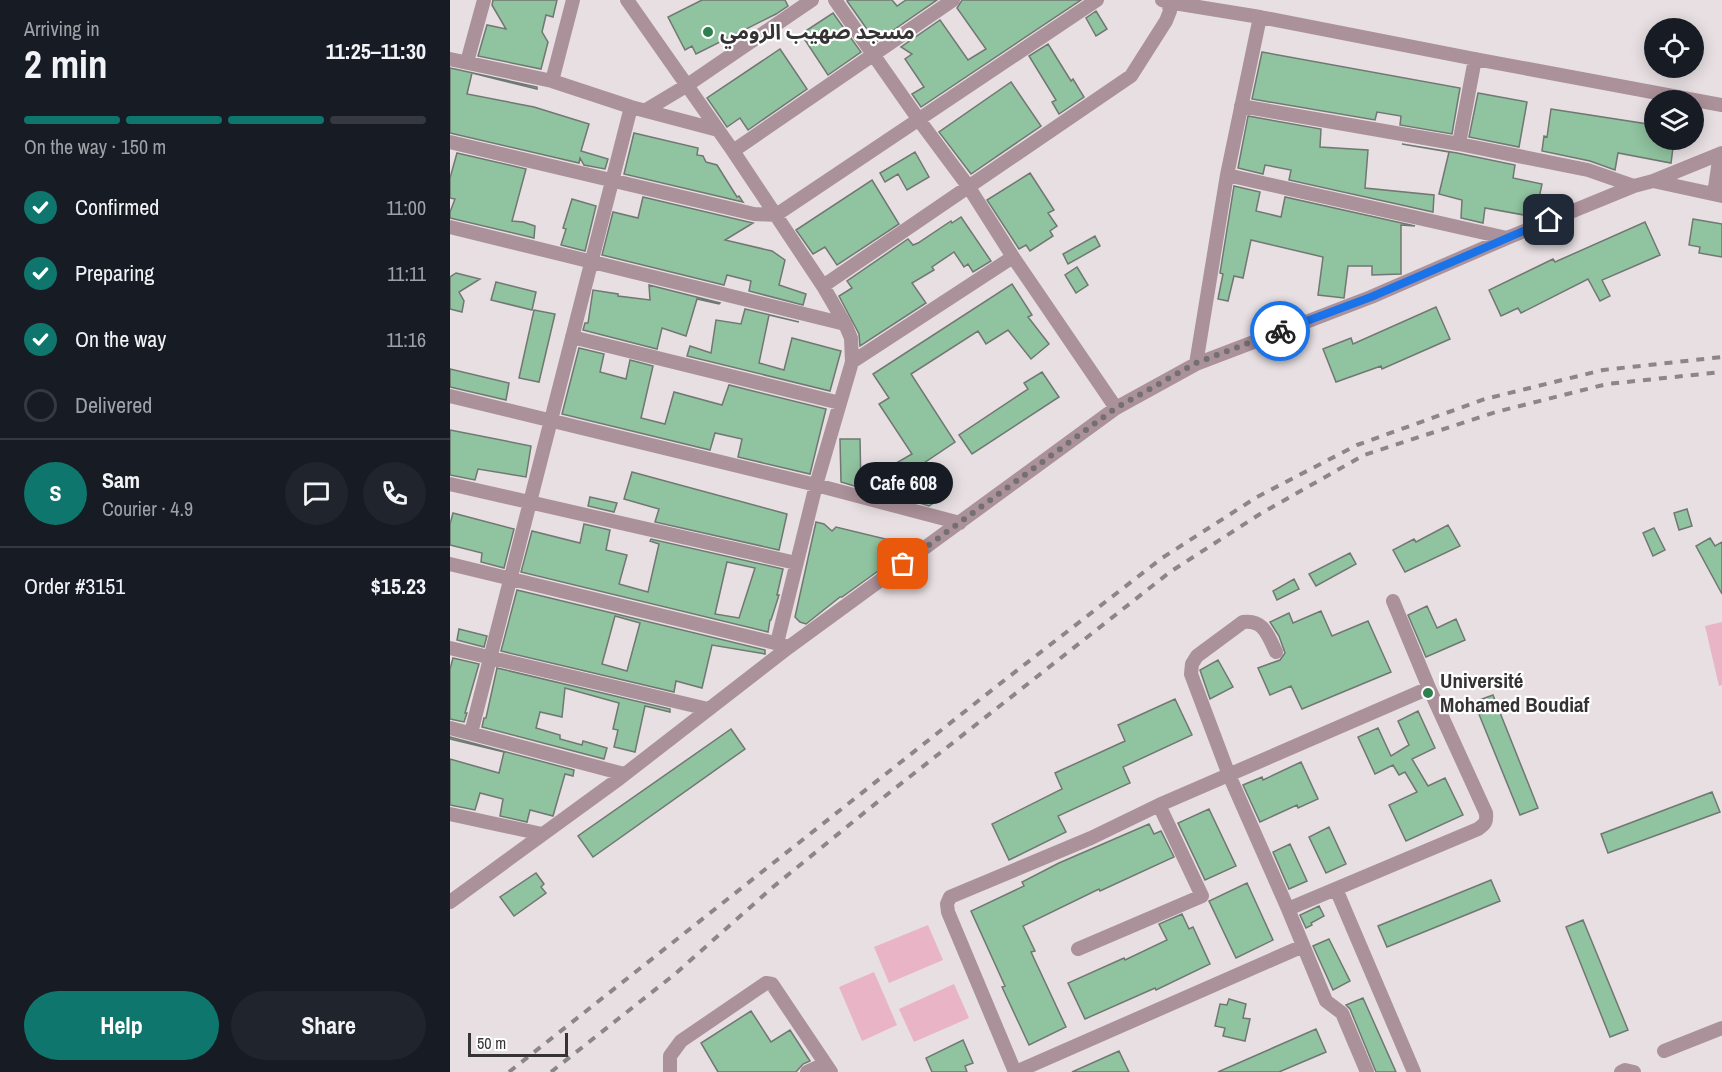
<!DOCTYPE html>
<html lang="en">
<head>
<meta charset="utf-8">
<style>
	:root { --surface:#171b24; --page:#20242c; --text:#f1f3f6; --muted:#9ea1a6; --line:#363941; --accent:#0f766e }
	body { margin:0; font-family:"Archivo Narrow","Noto Sans Arabic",sans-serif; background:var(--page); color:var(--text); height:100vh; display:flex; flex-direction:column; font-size:22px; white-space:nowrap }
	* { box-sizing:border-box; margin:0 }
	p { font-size:20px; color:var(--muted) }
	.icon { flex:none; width:33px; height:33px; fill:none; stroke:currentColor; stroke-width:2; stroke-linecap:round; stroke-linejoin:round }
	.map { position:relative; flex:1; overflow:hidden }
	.sheet { display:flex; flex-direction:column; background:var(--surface); width:450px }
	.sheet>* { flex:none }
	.tools { position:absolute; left:1194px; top:18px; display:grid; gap:12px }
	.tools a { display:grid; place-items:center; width:60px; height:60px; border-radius:50%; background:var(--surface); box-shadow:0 3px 15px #0003; font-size:30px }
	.scale { position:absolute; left:18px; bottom:15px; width:100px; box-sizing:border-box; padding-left:6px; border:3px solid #363334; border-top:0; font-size:16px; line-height:21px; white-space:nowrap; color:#363334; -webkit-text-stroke:4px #fff; paint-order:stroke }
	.pin { position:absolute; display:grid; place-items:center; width:51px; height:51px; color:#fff; margin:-26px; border-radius:12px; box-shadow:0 3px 9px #0006 }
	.courier { position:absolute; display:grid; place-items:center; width:60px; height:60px; margin:-30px; border:4px solid #1a73e8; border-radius:50%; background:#fff; color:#222; box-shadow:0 2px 8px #0007 }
	.bubble { position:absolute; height:42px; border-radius:21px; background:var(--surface); box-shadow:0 3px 15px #0003; font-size:20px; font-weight:700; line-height:42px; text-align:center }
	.summary em { font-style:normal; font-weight:700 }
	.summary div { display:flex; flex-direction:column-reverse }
	.summary { display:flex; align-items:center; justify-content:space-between; height:102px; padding:0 24px }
	h1 { font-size:39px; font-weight:700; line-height:45px }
	.bar { display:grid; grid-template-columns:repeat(4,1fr); gap:9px 6px; align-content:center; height:72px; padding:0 24px }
	.bar i { height:8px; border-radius:4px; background:var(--line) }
	.bar .selected { background:var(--accent) }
	.bar p { grid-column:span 4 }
	.line { display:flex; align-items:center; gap:15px; padding:0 24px; border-top:2px solid var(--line) }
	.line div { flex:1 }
	.round { display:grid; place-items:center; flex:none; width:63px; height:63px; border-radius:32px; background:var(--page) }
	ol { padding:0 24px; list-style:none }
	li { display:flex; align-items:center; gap:18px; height:66px }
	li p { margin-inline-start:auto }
	li .icon { padding:6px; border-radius:50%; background:var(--accent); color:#fff; stroke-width:4 }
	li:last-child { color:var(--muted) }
	li i { width:33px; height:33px; border:3px solid var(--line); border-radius:50% }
	.button { display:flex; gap:12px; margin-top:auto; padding:12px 24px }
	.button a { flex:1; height:69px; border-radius:36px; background:var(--accent); color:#fff; font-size:24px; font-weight:700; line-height:69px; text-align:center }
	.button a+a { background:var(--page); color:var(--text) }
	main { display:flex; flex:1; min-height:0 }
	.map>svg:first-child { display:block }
	.green { fill:#eab4c7 }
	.building { fill:#90c39f; stroke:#717772; stroke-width:1.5; fill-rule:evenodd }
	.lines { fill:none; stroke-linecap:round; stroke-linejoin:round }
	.minor { stroke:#ab919a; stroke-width:14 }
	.rail { stroke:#8c8688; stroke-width:4; stroke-dasharray:8 8; stroke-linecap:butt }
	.done { stroke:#746f71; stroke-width:6; stroke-dasharray:0 10.8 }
	.route { stroke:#1a73e8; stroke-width:8 }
	.poi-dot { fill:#307f4f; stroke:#fff; stroke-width:2 }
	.labels { text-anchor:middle; stroke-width:4.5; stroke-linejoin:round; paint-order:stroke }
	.poi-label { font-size:21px; font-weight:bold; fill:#363334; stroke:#fff; text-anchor:start }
</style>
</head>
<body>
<main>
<section class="sheet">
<div class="summary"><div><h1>2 min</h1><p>Arriving in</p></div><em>11:25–11:30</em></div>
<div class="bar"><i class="selected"></i><i class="selected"></i><i class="selected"></i><i></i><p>On the way · 150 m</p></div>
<ol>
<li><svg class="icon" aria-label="check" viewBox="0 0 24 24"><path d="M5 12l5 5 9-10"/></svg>Confirmed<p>11:00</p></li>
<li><svg class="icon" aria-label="check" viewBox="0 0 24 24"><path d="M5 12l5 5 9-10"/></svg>Preparing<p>11:11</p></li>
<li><svg class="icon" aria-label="check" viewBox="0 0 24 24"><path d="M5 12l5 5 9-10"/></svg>On the way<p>11:16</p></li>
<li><i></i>Delivered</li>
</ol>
<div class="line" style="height:108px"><b class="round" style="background:var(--accent);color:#fff">S</b><div><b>Sam</b><p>Courier · 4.9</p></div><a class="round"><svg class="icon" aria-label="chat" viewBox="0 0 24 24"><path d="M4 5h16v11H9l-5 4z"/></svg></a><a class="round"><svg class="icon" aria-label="phone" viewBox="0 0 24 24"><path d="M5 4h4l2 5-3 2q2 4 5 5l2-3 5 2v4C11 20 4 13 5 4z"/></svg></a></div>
<div class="line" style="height:78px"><div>Order #3151</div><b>$15.23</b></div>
<div class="button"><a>Help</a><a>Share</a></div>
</section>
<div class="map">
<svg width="1272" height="1072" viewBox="0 0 1272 1072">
	<rect width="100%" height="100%" fill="#e7dfe2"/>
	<path class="green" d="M1272,622V685L1269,686L1255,626Z
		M478,925L493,960L439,983L424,947Z
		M424,972L447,1025L412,1041L389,987Z
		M504,984L519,1018L464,1042L449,1009Z"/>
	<path class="building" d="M43,0H107L103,17L96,15L92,32L98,42L91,69L28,56L37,25L56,29L42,5Z
		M252,0H335L338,6L326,14L246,54L242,46L235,50L218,17Z
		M399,0H442L447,6L456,0H487L426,42L397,1Z
		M512,0H631L471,107L462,94L474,87L455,59L462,54L451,47L490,20L518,60L536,49L507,8Z
		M646,11L657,29L646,36L636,18Z
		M383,13L411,52L378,75L351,34Z
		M598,44L621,81L623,79L634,97L609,114L602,102L606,100L579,56Z
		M330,49L357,89L298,130L290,118L277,127L257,98Z
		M812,52L1010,88L1002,134L950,125L951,116L927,112L925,120L802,99Z
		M0,68L87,87V89L22,73L17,94L84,107L139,124L131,151L158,159L155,169L134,165L130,158L129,163L0,133Z
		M561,82L591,126L521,174L489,132Z
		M1028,93L1077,102L1069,147L1019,137Z
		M1101,109L1204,125V140H1224L1221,163L1168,153L1165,170L1140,161L1092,151L1094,136L1097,137Z
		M798,116L871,129L870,147L918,150L915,188L984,195L983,212L839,180L841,170L815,165L813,174L788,168Z
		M184,133L248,148L247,155L253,156L256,162L267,165L287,197L289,196L293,202L174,174Z
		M952,144L1007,153L1065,165L1063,178L1092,184L1085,217L1035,208L1033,223L1011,218L1012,200L989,194L999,152Z
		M465,152L479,177L457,190L448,174L435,182L430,173Z
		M7,153L76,169L62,221L73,222L85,226L84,238L0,218V212L5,199L0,198V178Z
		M580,173L604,210L598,213L607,226L600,231L603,236L580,251L576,245L569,249L537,200Z
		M422,180L449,224L387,265L375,247L363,254L346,230Z
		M784,186L810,192L806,211L831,217L835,197L965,226L951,225V274L922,275V266H898L894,298L868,295L873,257L801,240L793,278L784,276L778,301L768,299L773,274L770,273Z
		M193,197L303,223L275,240L322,251L335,260L329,285L356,294L353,305L299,291L301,281L277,275L274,285L152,255L163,212L188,218Z
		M122,199L146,206L135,251L111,245L116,229L113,228Z
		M511,217L541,261L523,272L518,264L514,267L504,252L482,267L484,270L462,283L476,303L410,346L409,334L389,296L402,288L397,281L458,239L463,245L468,243L501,221L502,223Z
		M1243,219L1272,224V257L1249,253L1250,247L1239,245Z
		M1195,222L1210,255L1152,280L1160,296L1150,301L1138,279L1071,313L1068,308L1051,316L1039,290L1103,259L1105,262Z
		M645,236L650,246L618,264L613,254Z
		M627,267L638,285L626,293L615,275Z
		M6,273L30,279L9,292L14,301L12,312L0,309V277Z
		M46,282L86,292L82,310L41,300Z
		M562,284L582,315L578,317L599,344L581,359L558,330L536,344L528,331L461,374L505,442L474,463L495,496L479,506L463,501L441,466L462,454L429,404L439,398L423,374Z
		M199,285L270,303L269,304L247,299L236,336L212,328L207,349L133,330L135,323H138L143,290L168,294V296L200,300Z
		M986,307L1000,339L932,369L931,366L886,382L873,349L901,338L903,344Z
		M295,309L349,322L319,315L309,363L334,370L342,338L391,351L380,391L237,356L240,346L261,353L266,320L291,324Z
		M84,310L105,314L89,382L69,378Z
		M129,348L154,354L150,372L176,379L180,360L203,366L191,418L215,424L224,392L272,405L279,385L376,409L360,474L288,457L292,439L265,433L260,450L112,414Z
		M0,369L59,383L56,400L0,387Z
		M592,372L609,397L522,454L509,435L578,389L574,383Z
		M0,430L81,446L76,477L28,469L25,480L0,475Z
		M390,439H410L411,488L391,482Z
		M182,472L337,514L329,550L205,522L209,509L174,499Z
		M140,497L167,503L164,512L138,506Z
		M1237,509L1242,526L1229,530L1224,513Z
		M3,513L64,529L54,568L31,562L32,553L0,545V524Z
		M366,522L374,524L382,531L386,527L452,543L450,554L446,558L392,597H390L356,624L350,622L345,617Z
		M134,524L160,530L156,550L177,555L169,584L198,592L209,544L200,541L201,539L333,569L327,595H329L321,620H320L318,632L71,572L82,531L130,543ZM277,562L305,568L289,618L265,614Z
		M998,525L1010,546L955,572L943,550L964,539L966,542Z
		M1204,528L1215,550L1203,556L1193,533Z
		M1260,538L1265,546L1272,542V594L1246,546Z
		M900,553L906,564L866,586L859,574Z
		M844,579L849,589L827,600L823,591Z
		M67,590L315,650V654L262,645L252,688L226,681L224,692L51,651ZM165,616L190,623L177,671L152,664Z
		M977,606L987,628L1006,619L1015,640L976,657L958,615Z
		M871,611L882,636L918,621L941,672L852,709L841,686L820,695L808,668L830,660L835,653L829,636L820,622L839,613L843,623Z
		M9,629L37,636L34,647L7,640Z
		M3,658L29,664L15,713H17L14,722L0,719V669Z
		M768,660L783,687L760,699L750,670Z
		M47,668L220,709V712L195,706L185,752L164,747L168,730L163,729L169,703L115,688L112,717L90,712L86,728L110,735V739L132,745L133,741L157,748L154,759L32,727L34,718H36Z
		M1043,695L1088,808L1070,815L1024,702Z
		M725,699L742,735L673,767L680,783L608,816L616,832L559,860L542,824L612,789L605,773L675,741L668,725Z
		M968,711L985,748L962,759L978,786L995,778L1013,815L956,841L939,805L967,792L955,772L949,775L943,765L925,774L908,737L928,728L941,756L959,745L948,721Z
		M281,729L295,749L143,857L128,836Z
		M0,737L124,770L123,776L115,774L103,816L80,810L77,822L50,816L53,799L30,793L25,810L0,805V759L49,773L54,752L0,739Z
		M851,762L868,799L848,808L847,805L810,822L793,785L812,777L813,780Z
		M1262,792L1270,812L1158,853L1151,834Z
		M759,809L786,866L755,880L728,823Z
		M699,824L704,834L711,831L724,857L650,891L649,889L573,926L585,951L581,952L616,1027L579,1045L552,987L555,986L521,911L574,886L572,882L609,863Z
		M879,827L896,864L876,873L859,837Z
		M840,844L857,881L839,889L823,852Z
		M86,873L94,884L91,887L96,893L64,916L50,897Z
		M1041,880L1050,901L937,947L928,926Z
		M797,883L823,940L786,958L759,901Z
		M869,906L874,916L861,923L862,925L856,928L850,915Z
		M732,914L739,929L743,927L760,964L706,990L705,988L635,1019L618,983L674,958L675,960L717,940L709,924Z
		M1133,920L1178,1030L1160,1037L1116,927Z
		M879,939L900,981L883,990L863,946Z
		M913,998L946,1072H926L900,1009L896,1005Z
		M779,999L796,1004L793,1018L800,1019L795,1041L773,1036L775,1028L765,1026L770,1004L777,1005Z
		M301,1011L321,1042L340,1030L360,1061L353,1064L346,1072H268L251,1043Z
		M866,1029L876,1052L829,1072H768Z
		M513,1040L523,1063L515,1066L517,1072H482L476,1058Z
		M669,1051L679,1072H622Z"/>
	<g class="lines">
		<path class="minor" d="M177,0L283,151L373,286L395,324L401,338L402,362L366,485L327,643
			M385,0L469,120L518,186L563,257L666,408
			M718,2L810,17
			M0,59L102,81L123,0
			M17,62L34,0
			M102,81L181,107L268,130
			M791,106L1009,144L1138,170L1184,186
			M196,110L236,86L362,0
			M0,142L304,214L326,215L647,0
			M1009,144L1025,59
			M283,151L503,0
			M777,175L1057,238
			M1203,181L1272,196
			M1264,194L1270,154
			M0,227L395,324
			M373,286L681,76L716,21L720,11L718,2L712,0
			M122,337L390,403
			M402,362L563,257
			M746,364L777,175L810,17L1025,59L1272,105
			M0,396L366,485L510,523
			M0,484L346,563
			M0,564L333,645
			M943,601L979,688
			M0,648L258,709
			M826,652C818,636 814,619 793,622L747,656L742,664L741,674L779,775L838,909
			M0,728L174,774
			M21,733L181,107
			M0,814L92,834
			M886,889L964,1072
			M0,902L170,778L339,647L666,408L746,364L921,297L1057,238L1184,186L1203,181L1272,153
			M628,949L752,896L709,805
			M1214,1051L1272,1028
			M220,1072V1056L231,1041L316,983L322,984L381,1072
			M357,1072L375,1064
			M565,1072L498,912L497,904L500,897L641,838L709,805L979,688L1036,813C1037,822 1035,824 1028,829L838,909L876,1001L892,1013L917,1072
			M566,1072L853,946
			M1171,1072L1175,1070L1184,1072"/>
		<path class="rail" d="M59,1072L547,686L712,558L807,497L907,445L1035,399L1153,370L1272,357
			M101,1072L225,974L323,887L420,808L720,572L810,514L914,455L1046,412L1157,384L1272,372"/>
	</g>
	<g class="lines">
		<path class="done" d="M453,564L666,408L746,363L830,331"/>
		<path class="route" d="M830,331L921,297L1099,220"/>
	</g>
	<g class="poi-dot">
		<circle cx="258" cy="32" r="6"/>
		<circle cx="978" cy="693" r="6"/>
	</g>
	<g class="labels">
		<g class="poi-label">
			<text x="270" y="39">مسجد صهيب الرومي</text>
			<text x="990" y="688">Université<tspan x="990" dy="24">Mohamed Boudiaf</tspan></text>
		</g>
	</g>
</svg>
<div class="tools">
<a><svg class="icon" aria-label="locate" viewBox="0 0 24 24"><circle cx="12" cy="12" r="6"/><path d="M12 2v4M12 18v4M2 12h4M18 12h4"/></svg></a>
<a><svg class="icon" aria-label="layers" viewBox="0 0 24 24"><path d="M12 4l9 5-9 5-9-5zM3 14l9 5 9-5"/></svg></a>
</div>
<div class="scale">50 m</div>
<div class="pin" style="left:453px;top:564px;background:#ea580c"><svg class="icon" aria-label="bag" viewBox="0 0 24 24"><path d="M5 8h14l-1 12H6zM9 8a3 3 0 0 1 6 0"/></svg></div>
<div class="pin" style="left:1099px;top:220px;background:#1f2937"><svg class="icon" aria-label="home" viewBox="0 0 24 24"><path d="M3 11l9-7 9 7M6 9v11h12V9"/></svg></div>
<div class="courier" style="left:830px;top:331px"><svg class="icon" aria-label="bike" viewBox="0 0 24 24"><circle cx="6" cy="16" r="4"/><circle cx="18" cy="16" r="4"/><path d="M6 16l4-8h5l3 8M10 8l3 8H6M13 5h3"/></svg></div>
<div class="bubble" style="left:404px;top:462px;width:99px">Cafe 608</div>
</div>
</main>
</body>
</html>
